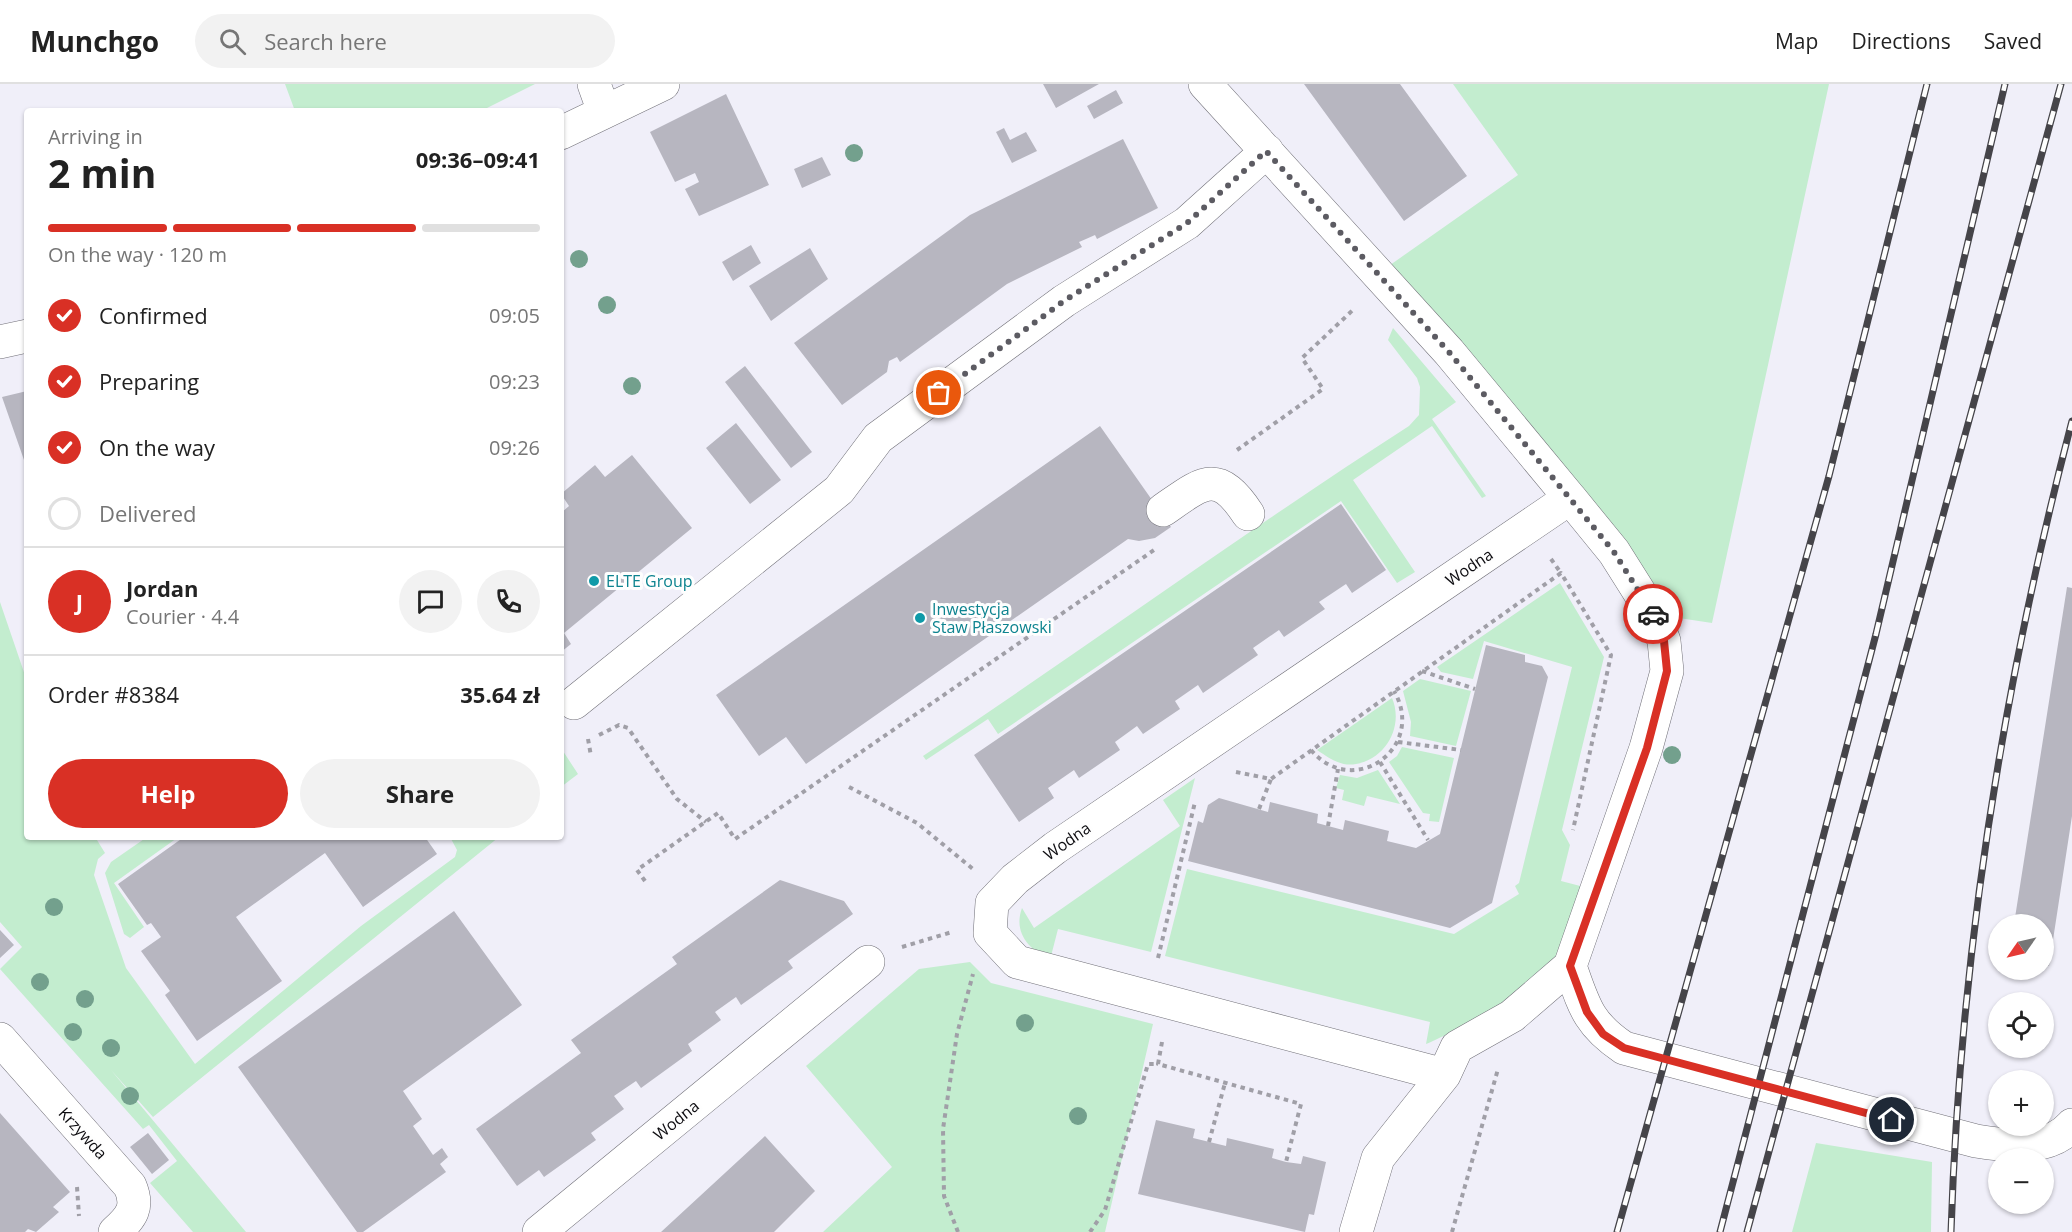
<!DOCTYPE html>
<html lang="en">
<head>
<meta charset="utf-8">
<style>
	:root { --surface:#fff; --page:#f2f2f2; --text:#222; --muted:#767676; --line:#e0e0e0; --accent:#d93025 }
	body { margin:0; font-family:"Open Sans",sans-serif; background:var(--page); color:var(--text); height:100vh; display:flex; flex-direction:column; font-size:22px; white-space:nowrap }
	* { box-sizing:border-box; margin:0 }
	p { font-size:20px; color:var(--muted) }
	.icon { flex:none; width:33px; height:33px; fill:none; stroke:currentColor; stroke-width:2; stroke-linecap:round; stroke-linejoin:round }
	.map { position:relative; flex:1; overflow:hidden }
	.details { position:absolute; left:24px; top:24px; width:540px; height:732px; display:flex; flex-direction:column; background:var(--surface); border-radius:6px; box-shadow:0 2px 4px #0004 }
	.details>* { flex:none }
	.needle { width:39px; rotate:236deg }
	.controls { position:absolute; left:1988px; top:830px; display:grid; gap:12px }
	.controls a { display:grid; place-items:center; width:66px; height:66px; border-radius:50%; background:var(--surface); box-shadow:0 2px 4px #0004; font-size:30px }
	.pin { position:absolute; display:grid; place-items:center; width:51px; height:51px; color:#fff; margin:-26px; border:3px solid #fff; border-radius:50%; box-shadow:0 2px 6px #0007 }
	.courier { position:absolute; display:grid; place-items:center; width:60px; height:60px; margin:-30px; border:4px solid #d93025; border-radius:50%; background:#fff; color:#222; box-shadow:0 2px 8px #0007 }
	.overview em { font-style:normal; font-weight:700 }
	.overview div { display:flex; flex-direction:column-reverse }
	.overview { display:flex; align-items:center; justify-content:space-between; height:102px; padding:0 24px }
	h1 { font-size:39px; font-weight:700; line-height:45px }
	.bar { display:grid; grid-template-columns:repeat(4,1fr); gap:9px 6px; align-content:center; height:72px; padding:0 24px }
	.bar i { height:8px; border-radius:4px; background:var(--line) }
	.bar .active { background:var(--accent) }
	.bar p { grid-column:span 4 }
	.line { display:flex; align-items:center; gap:15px; padding:0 24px; border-top:2px solid var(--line) }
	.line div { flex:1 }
	.round { display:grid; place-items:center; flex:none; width:63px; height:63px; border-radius:32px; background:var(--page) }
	ol { padding:0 24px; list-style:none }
	li { display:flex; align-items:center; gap:18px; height:66px }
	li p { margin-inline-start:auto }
	li .icon { padding:6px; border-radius:50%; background:var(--accent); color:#fff; stroke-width:4 }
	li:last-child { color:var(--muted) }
	li i { width:33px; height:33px; border:3px solid var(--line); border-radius:50% }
	.button { display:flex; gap:12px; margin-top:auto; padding:12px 24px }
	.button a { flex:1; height:69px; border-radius:36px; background:var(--accent); color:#fff; font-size:24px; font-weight:700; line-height:69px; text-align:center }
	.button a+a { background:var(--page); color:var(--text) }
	header { display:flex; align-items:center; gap:36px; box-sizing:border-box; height:84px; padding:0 30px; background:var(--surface); border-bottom:2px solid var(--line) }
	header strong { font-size:28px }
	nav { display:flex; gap:33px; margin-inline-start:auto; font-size:21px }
	.search { width:420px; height:54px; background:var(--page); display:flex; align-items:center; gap:15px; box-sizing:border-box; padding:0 21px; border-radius:33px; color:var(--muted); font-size:22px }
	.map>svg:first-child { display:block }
	.green { fill:#c3edcf }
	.building { fill:#b7b6c0 }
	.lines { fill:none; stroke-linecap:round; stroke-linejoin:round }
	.minor-casing { stroke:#717078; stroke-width:34 }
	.path { stroke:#a09fa7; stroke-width:4; stroke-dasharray:4.5 4.5; stroke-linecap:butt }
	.minor { stroke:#fff; stroke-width:33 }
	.rail-casing { stroke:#454449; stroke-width:7 }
	.rail { stroke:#fefefe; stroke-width:4.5; stroke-dasharray:14; stroke-linecap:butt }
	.tree { fill:#73a08d }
	.done { stroke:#5c5b62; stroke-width:6; stroke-dasharray:0 10.8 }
	.route { stroke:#d93025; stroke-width:8 }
	.culture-dot { fill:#0f9aa8; stroke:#fefefe; stroke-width:2 }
	.labels { text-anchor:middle; stroke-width:6; stroke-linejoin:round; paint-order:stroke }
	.street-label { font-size:16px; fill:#0d0c10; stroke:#fefefe }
	.culture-label { font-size:16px; fill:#0d838f; stroke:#fefefe; text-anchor:start }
</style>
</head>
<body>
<header>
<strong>Munchgo</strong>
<div class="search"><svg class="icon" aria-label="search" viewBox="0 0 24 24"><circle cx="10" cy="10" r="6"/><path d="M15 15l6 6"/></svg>Search here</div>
<nav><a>Map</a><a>Directions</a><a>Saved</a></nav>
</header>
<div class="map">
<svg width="2072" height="1148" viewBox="0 0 2072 1148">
	<rect width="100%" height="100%" fill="#f0eff9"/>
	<path class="green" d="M285,0H535L481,27H295Z
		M1453,0H1829L1712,539L1659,531L1383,186L1518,91Z
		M1393,244L1456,318L1432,335L1486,412L1482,414L1432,342L1353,396L1415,488L1397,499L1341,417L998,650L988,635L926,676L923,672C1086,564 1244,448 1409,342L1419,331L1420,303L1417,294L1388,256Z
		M1560,499L1604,573L1562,746L1570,761L1561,797L1588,804C1578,827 1571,855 1558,876C1544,898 1452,950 1426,960L1430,938L1165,872L1187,785L1454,850L1519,810L1515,802L1519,799L1572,583L1484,557L1473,595L1441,588L1437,583Z
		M0,518L27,597V753H101L97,756L105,769L98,775L94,791L126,884L195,980L361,842L455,773L457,766L450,753H499L153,1033L111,986L246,1148H193L150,1099L177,1077L149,1041L143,1045L0,885L22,863L0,838Z
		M1420,595L1471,607L1456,662L1410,652L1411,638L1403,607Z
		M1392,614C1404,642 1386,675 1356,680C1341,683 1329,674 1317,666Z
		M1402,663L1454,674L1439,738L1429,737L1430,730L1423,729L1389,678L1397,672Z
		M561,664L578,690L561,703Z
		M1378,686L1400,720L1367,712L1364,722L1342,716L1344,706L1336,704L1340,691L1357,694Z
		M1195,694L1151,868L1058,845L1050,876C1029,865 1013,849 1022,824L1034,844L1180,742L1163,716Z
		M147,753L177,754L114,799L144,843L130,854L124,850L105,789L111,778Z
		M970,878L991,899L1153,940L1105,1148H823L892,1083L806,982L919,885Z
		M1816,1059L1932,1078L1931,1148H1792Z"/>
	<path class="building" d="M1043,0H1099L1056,24Z
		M1304,0H1400L1467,92L1404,137Z
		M1116,6L1123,19L1094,35L1087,22Z
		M726,10L769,101L699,132L685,105L699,98L695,89L675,98L650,48Z
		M1004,44L1010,56L1026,48L1037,67L1012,79L996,48Z
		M1123,55L1158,124L1097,155L1095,151L1086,155L1079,158L1082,163L1007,200L900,278L897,273L889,277L887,288L842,321L794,259L970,131Z
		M822,73L831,91L802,104L794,85Z
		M751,161L761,179L733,197L722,178Z
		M810,164L828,195L771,237L749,202Z
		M745,282L812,368L791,384L725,298Z
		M27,307V376H24L2,313Z
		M736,339L781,396L750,420L706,364Z
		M1100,342L1171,443L1155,454L1139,457L1128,455L806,680L786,653L759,672L716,611Z
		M632,371L692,444L564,549L571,560L561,568V429L569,422L561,410L595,381L605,393Z
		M1341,420L1386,486L1352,509L1346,500L1319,518L1325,525L1284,553L1279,546L1253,564L1258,571L1203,609L1198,601L1175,617L1180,625L1143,650L1137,642L1115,658L1120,666L1079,694L1074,686L1048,704L1054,714L1019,738L974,671Z
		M2067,503L2072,504V732L2049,882L2043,881V840H2014Z
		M1486,561L1525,571V578L1542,582L1548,593L1492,819L1450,844L1188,777L1198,737L1203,739L1208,721L1219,714L1268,728L1270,718L1318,730L1317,739L1343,746L1345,736L1389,747L1387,757L1416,764L1440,750Z
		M184,753H425L437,770L363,823L325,769L236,833L282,897L197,957L165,911L170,907L141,867L161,853L151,839L147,841L118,800Z
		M780,796L844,817L853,830L788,877L793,884L741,921L736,913L715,928L721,936L688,960L692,967L641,1004L636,997L614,1012L624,1025L591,1049L596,1056L544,1093L539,1086L517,1102L476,1045L581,969L571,956L677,880L672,873Z
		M454,827L522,921L403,1007L422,1035L413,1042L433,1071L442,1064L448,1073L440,1080L446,1088L363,1148H357L238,983Z
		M0,846L14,861L0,874Z
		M0,1029L70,1108L53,1123L59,1128L36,1148L28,1145L25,1148H0Z
		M1156,1036L1195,1045L1193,1054L1226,1062L1227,1054L1274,1065L1272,1074L1286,1078L1301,1080L1303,1072L1326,1078L1314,1131L1309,1130L1305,1148L1138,1110Z
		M148,1049L169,1076L152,1090L130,1063Z
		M765,1052L815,1107L774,1148H661Z"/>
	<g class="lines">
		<g class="minor-casing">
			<path id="minor" d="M594,0L604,28
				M1205,0L1449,268L1570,414L1055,764L1015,795L992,819L990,849L1017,878L1444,991
				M561,49L663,0
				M0,258L27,252
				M1163,426C1202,399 1217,383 1248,430
				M574,619L839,406L878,354L1064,217L1187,139L1267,67
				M1570,882C1584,922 1588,940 1624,964L1976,1057C2006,1062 2049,1068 2072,1041
				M0,955L130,1102C139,1123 132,1133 115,1148
				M539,1148L868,878
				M1356,1148L1378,1074L1444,991L1457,963L1512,932L1570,882L1646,664L1667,587L1664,557L1655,533L1614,468L1570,414"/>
		</g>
		<path class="path" d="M1237,366L1323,305L1302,274L1355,224
			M1551,475L1561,489
			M1422,587L1475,605
			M599,651L619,641L628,644L677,715L706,738
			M588,655L591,672
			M1398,658L1461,666
			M1311,666C1353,716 1427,664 1394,607
			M1380,678L1428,756
			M1236,688L1271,695L1561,489L1611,571L1573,746
			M849,703L917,739L973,785
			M1259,725L1271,695
			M1328,742L1338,685
			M645,797L637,786L718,729L735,755L1157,464
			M902,863L952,848
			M1158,874L1195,718
			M1162,958L1158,980L1301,1020L1286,1078
			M1209,1058L1225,999
			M77,1103L79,1132
			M958,1148L944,1112L943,1045L957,950L973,890
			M1090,1148L1105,1126L1148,980H1158
			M1452,1148L1498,985"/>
		<use href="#minor" class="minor"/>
		<g class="rail-casing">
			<path id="rail" d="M1617,1148L1829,392L1927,0
				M1720,1148L1876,550L2005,0
				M1747,1148L2061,0
				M1951,1148C1960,875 2003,601 2072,337"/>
		</g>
		<use href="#rail" class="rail"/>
	</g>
	<g class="tree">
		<circle cx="854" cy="69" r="9"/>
		<circle cx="579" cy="175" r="9"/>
		<circle cx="607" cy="221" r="9"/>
		<circle cx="632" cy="302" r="9"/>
		<circle cx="1672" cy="671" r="9"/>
		<circle cx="54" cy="823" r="9"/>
		<circle cx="40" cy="898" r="9"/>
		<circle cx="85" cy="915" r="9"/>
		<circle cx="1025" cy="939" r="9"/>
		<circle cx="73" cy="948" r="9"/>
		<circle cx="111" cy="964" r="9"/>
		<circle cx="130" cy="1012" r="9"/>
		<circle cx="1078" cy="1032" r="9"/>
	</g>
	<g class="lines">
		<path class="done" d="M939,309L1064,217L1187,139L1266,67L1449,268L1614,468L1653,530"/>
		<path class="route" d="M1653,530L1664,557L1667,587L1647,664L1570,882L1587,928L1603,950L1624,964L1892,1036"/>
	</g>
	<g class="culture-dot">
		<circle cx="594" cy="497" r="6"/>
		<circle cx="920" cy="534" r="6"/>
	</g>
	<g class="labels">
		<g class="street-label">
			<text transform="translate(1469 483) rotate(-34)" y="6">Wodna</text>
			<text transform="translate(1067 757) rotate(-35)" y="6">Wodna</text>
			<text transform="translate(676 1036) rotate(-39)" y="6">Wodna</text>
			<text transform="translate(83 1049) rotate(48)" y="6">Krzywda</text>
		</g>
		<g class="culture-label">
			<text x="606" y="503">ELTE Group</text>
			<text x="932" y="531">Inwestycja<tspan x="932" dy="18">Staw Płaszowski</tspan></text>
		</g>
	</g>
</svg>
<div class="controls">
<a><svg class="needle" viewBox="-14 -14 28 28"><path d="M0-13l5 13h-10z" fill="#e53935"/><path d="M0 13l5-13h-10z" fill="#767676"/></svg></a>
<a><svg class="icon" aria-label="locate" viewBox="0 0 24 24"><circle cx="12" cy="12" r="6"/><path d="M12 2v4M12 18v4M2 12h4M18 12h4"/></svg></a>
<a>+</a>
<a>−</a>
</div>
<div class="pin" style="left:939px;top:309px;background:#ea580c"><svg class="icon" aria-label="bag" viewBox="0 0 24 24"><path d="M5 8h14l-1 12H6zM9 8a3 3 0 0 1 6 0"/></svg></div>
<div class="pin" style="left:1892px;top:1036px;background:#1f2937"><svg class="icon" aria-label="home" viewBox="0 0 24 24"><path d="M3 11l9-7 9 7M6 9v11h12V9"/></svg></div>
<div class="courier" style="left:1653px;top:530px"><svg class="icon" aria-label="car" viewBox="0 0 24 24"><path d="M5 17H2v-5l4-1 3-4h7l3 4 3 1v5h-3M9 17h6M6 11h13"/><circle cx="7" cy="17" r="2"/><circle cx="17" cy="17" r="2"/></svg></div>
<section class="details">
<div class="overview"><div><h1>2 min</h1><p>Arriving in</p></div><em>09:36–09:41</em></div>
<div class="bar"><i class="active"></i><i class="active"></i><i class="active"></i><i></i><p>On the way · 120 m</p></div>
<ol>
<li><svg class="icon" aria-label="check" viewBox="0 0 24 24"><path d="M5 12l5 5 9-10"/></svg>Confirmed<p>09:05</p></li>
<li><svg class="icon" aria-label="check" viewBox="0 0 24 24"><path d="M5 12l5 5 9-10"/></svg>Preparing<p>09:23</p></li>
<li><svg class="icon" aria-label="check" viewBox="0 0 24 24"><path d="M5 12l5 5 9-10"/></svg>On the way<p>09:26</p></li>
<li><i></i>Delivered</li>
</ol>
<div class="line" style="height:108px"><b class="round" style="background:var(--accent);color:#fff">J</b><div><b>Jordan</b><p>Courier · 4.4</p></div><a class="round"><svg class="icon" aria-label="chat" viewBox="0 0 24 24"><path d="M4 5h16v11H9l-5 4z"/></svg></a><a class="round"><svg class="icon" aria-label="phone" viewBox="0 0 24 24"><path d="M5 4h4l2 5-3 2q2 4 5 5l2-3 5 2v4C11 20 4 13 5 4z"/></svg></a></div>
<div class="line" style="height:78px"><div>Order #8384</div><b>35.64 zł</b></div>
<div class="button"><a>Help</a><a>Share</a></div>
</section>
</div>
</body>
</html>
